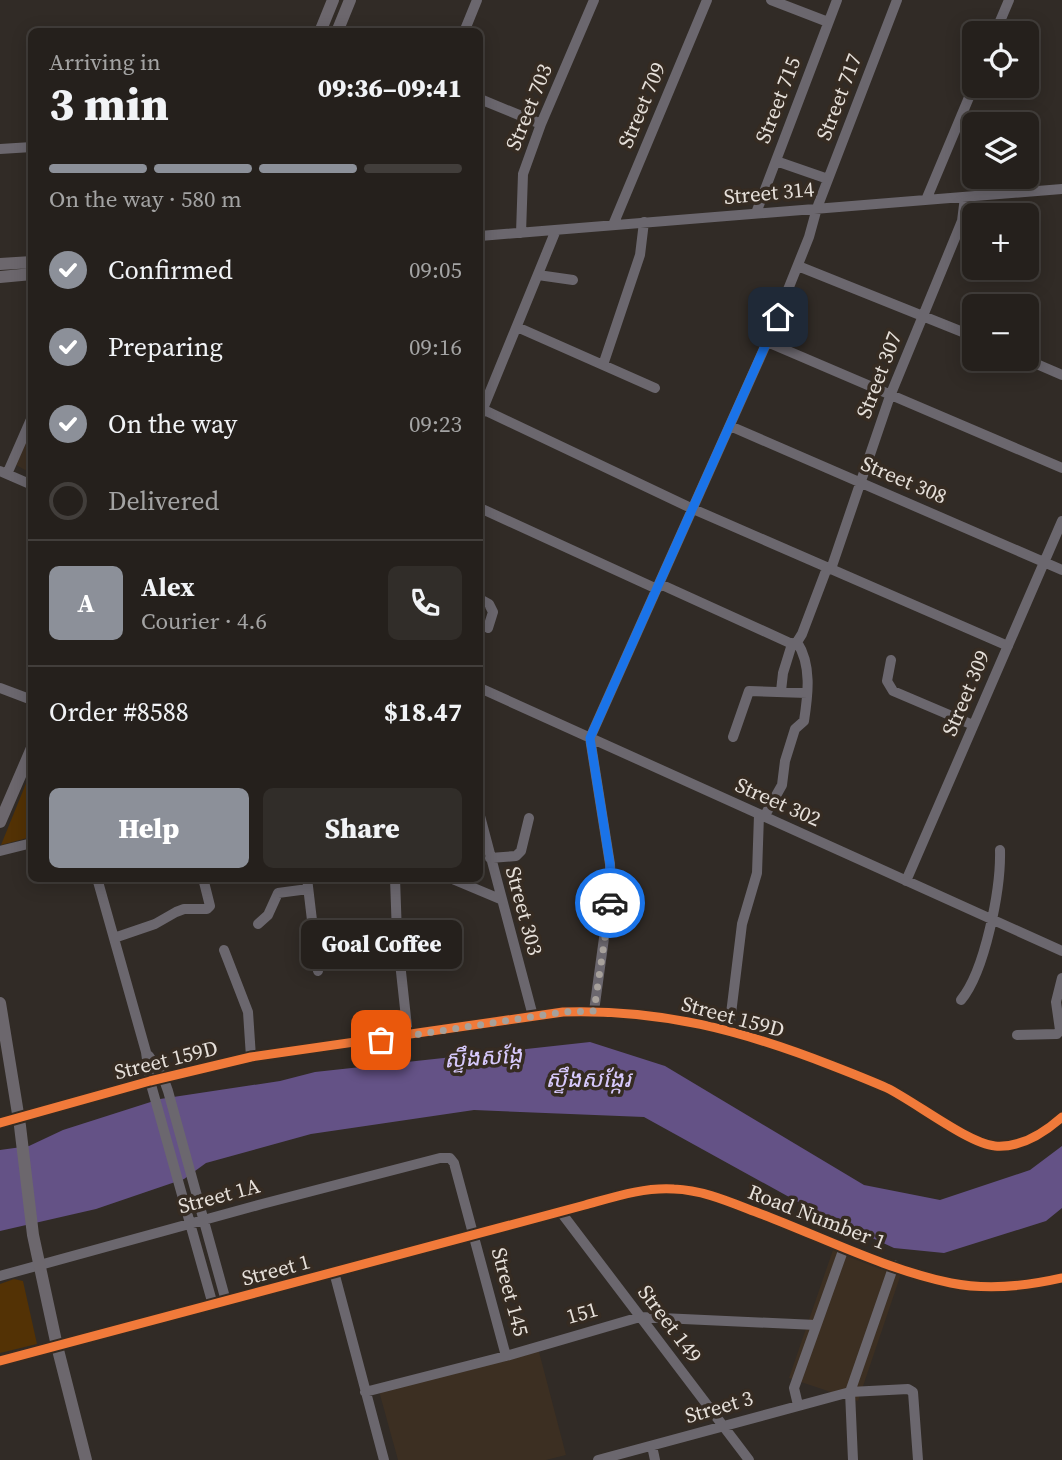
<!DOCTYPE html>
<html lang="en">
<head>
<meta charset="utf-8">
<style>
	:root { --surface:#25201c; --page:#312d29; --text:#f1f3f6; --muted:#a3a3a3; --line:#423e3b; --accent:#8c9099 }
	body { margin:0; font-family:"Source Serif 4","Noto Sans Khmer",serif; background:var(--page); color:var(--text); height:100vh; display:flex; flex-direction:column; font-size:26px; white-space:nowrap }
	* { box-sizing:border-box; margin:0 }
	p { font-size:23px; color:var(--muted) }
	.icon { flex:none; width:38px; height:38px; fill:none; stroke:currentColor; stroke-width:2; stroke-linecap:round; stroke-linejoin:round }
	.map { position:relative; flex:1; overflow:hidden }
	.details { position:absolute; left:28px; top:28px; width:455px; height:854px; display:flex; flex-direction:column; background:var(--surface); border-radius:10px; box-shadow:0 4px 18px #0003,0 0 0 2px var(--line) }
	.details>* { flex:none }
	.buttons { position:absolute; left:962px; top:21px; display:grid; gap:14px }
	.buttons a { display:grid; place-items:center; width:77px; height:77px; border-radius:10px; background:var(--surface); box-shadow:0 4px 18px #0003,0 0 0 2px var(--line); font-size:35px }
	.pin { position:absolute; display:grid; place-items:center; width:60px; height:60px; color:#fff; margin:-30px; border-radius:14px; box-shadow:0 4px 10px #0006 }
	.courier { position:absolute; display:grid; place-items:center; width:70px; height:70px; margin:-35px; border:5px solid #1a73e8; border-radius:50%; background:#fff; color:#222; box-shadow:0 2px 9px #0007 }
	.bubble { position:absolute; height:49px; border-radius:10px; background:var(--surface); box-shadow:0 4px 18px #0003,0 0 0 2px var(--line); font-size:23px; font-weight:800; line-height:49px; text-align:center }
	.head em { font-style:normal; font-weight:800 }
	.head div { display:flex; flex-direction:column-reverse }
	.head { display:flex; align-items:center; justify-content:space-between; height:119px; padding:0 21px }
	h1 { font-size:46px; font-weight:800; line-height:52px }
	.bar { display:grid; grid-template-columns:repeat(4,1fr); gap:10px 7px; align-content:center; height:84px; padding:0 21px }
	.bar i { height:9px; border-radius:5px; background:var(--line) }
	.bar .active { background:var(--accent) }
	.bar p { grid-column:span 4 }
	.line { display:flex; align-items:center; gap:18px; padding:0 21px; border-top:2px solid var(--line) }
	.line div { flex:1 }
	.round { display:grid; place-items:center; flex:none; width:74px; height:74px; border-radius:10px; background:var(--page) }
	ol { padding:0 21px; list-style:none }
	li { display:flex; align-items:center; gap:21px; height:77px }
	li p { margin-inline-start:auto }
	li .icon { padding:7px; border-radius:50%; background:var(--accent); color:#fff; stroke-width:4 }
	li:last-child { color:var(--muted) }
	li i { width:38px; height:38px; border:4px solid var(--line); border-radius:50% }
	.primary-button { display:flex; gap:14px; margin-top:auto; padding:14px 21px }
	.primary-button a { flex:1; height:80px; border-radius:10px; background:var(--accent); color:#fff; font-size:28px; font-weight:800; line-height:80px; text-align:center }
	.primary-button a+a { background:var(--page); color:var(--text) }
	.map>svg:first-child { display:block }
	.built { fill:#3c2f22 }
	.green { fill:#533205 }
	.water { fill:#645286 }
	.lines { fill:none; stroke-linecap:round; stroke-linejoin:round }
	.minor { stroke:#6b676e; stroke-width:10 }
	.major { stroke:#6c676d; stroke-width:12 }
	.cycleway-casing { stroke:#352b22; stroke-width:13 }
	.cycleway { stroke:#f17a3a; stroke-width:9 }
	.done { stroke:#a7a19b; stroke-width:7; stroke-dasharray:0 12.6 }
	.route { stroke:#1a73e8; stroke-width:9 }
	.labels { text-anchor:middle; stroke-width:7; stroke-linejoin:round; paint-order:stroke }
	.street-label { font-size:21px; fill:#e6e0da; stroke:#352b22 }
	.water-label { font-size:23px; font-style:italic; fill:#d7c9fc; stroke:#352b22 }
</style>
</head>
<body>
<div class="map">
<svg width="1062" height="1460" viewBox="0 0 1062 1460">
	<rect width="100%" height="100%" fill="#312b26"/>
	<path class="built" d="M31,429V473L16,465Z
		M835,1244L903,1268L858,1401L789,1378Z
		M538,1348L566,1455L546,1460H398L379,1391Z"/>
	<path class="green" d="M31,771V837L1,845Z
		M14,1279L23,1281L37,1344L0,1353V1284Z"/>
	<path class="water" d="M590,1042L665,1066L864,1185L940,1200L1030,1170L1062,1146V1208L1046,1221L944,1253L894,1248L818,1213L644,1117L474,1110L311,1134L206,1163L184,1179L96,1209L0,1231V1150L29,1146L63,1130L160,1099L280,1081L315,1072Z"/>
	<g class="lines">
		<path class="minor" d="M771,0L828,22
			M464,32L477,0
			M995,33L1009,0
			M480,99L541,124
			M0,149L32,147
			M776,161L828,179
			M926,200L975,83
			M756,213L837,0
			M613,225L707,0
			M521,233L523,174L541,124L594,0
			M480,236L1062,189
			M798,266L975,337
			M538,275L573,280
			M517,327L655,388
			M767,342L1062,468
			M1025,359L1062,375
			M603,365L640,255L644,222
			M480,408L693,509L1008,646
			M480,416L556,230
			M730,426L1062,570
			M0,471L32,485
			M7,474L32,417
			M480,508L657,589
			M831,569L890,396L962,221L965,197
			M660,584L792,644L797,642L802,634L827,568
			M480,599L489,604L493,612L488,628
			M891,660L887,681L893,691L973,725
			M0,688L32,700
			M480,688L1062,951
			M781,691L783,673L792,644
			M733,737L749,691L807,693
			M480,816L533,1016
			M764,817L782,785L785,761L795,729L804,721C808,695 812,665 797,642
			M0,851L32,843
			M490,858L516,856L521,851L529,818
			M97,878L146,1052L150,1081L213,1305
			M307,878L318,971
			M395,878L397,935L408,1036
			M450,878L500,899
			M906,881L1062,521
			M258,924L268,915L278,893L308,889
			M114,938L155,924L176,912L184,909H207L210,906L203,878
			M224,950L248,1012L251,1057
			M961,1000C985,971 1001,889 1000,850
			M594,1011L611,887L610,864L590,738L767,342L809,237L817,208L897,0
			M729,1030L742,924L757,873L759,815
			M1017,1035L1057,1034L1060,1030L1056,1002L1062,978
			M149,1056L163,1077L168,1091L226,1301
			M0,1123L150,1081L251,1057L563,1012C662,1009 741,1030 833,1066C851,1073 869,1080 887,1088C914,1101 969,1144 995,1146C1020,1148 1044,1133 1062,1117
			M560,1211L749,1460
			M334,1272L384,1460
			M0,1276L262,1204L440,1158H450L454,1163L506,1356
			M0,1361L585,1205C614,1197 644,1187 674,1189C704,1190 732,1203 761,1214C822,1237 887,1270 951,1283C986,1290 1027,1286 1062,1278
			M365,1392L506,1356L640,1317L816,1325
			M798,1405L794,1388L844,1248
			M652,1446L655,1460
			M598,1460L850,1392L908,1389L913,1392L918,1460
			M853,1460L850,1392L894,1265"/>
		<path class="major" d="M320,32L333,0
			M337,32L350,0
			M0,264L32,262
			M0,277L32,274
			M0,822L32,748
			M0,1003L20,1126L33,1235L57,1346L86,1460"/>
		<g class="cycleway-casing">
			<path id="cycleway" d="M0,1123L150,1081L251,1057L563,1012C662,1009 741,1030 833,1066C851,1073 869,1080 887,1088C914,1101 969,1144 995,1146C1020,1148 1044,1133 1062,1117
				M0,1361L585,1205C614,1197 644,1187 674,1189C704,1190 732,1203 761,1214C822,1237 887,1270 951,1283C986,1290 1027,1286 1062,1278"/>
		</g>
		<use href="#cycleway" class="cycleway"/>
	</g>
	<g class="lines">
		<path class="done" d="M381,1040L563,1012L594,1011L610,903"/>
		<path class="route" d="M610,903V864L590,738L778,317"/>
	</g>
	<g class="labels">
		<g class="street-label">
			<text transform="translate(839 97) rotate(-69)" y="7">Street 717</text>
			<text transform="translate(778 100) rotate(-69)" y="7">Street 715</text>
			<text transform="translate(642 105) rotate(-67)" y="7">Street 709</text>
			<text transform="translate(529 107) rotate(-68)" y="7">Street 703</text>
			<text transform="translate(769 193) rotate(-5)" y="7">Street 314</text>
			<text transform="translate(879 375) rotate(-69)" y="7">Street 307</text>
			<text transform="translate(904 480) rotate(23)" y="7">Street 308</text>
			<text transform="translate(966 693) rotate(-67)" y="7">Street 309</text>
			<text transform="translate(778 802) rotate(24)" y="7">Street 302</text>
			<text transform="translate(524 911) rotate(75)" y="7">Street 303</text>
			<text transform="translate(733 1017) rotate(15)" y="7">Street 159D</text>
			<text transform="translate(166 1060) rotate(-14)" y="7">Street 159D</text>
			<text transform="translate(219 1196) rotate(-15)" y="7">Street 1A</text>
			<text transform="translate(817 1217) rotate(21)" y="7">Road Number 1</text>
			<text transform="translate(276 1270) rotate(-15)" y="7">Street 1</text>
			<text transform="translate(510 1292) rotate(75)" y="7">Street 145</text>
			<text transform="translate(582 1313) rotate(-16)" y="7">151</text>
			<text transform="translate(670 1324) rotate(53)" y="7">Street 149</text>
			<text transform="translate(719 1407) rotate(-16)" y="7">Street 3</text>
		</g>
		<g class="water-label">
			<text transform="translate(483 1057) rotate(-4)" y="8">ស្ទឹងសង្កែ</text>
			<text x="588" y="1087">ស្ទឹងសង្កែរ</text>
		</g>
	</g>
</svg>
<div class="buttons">
<a><svg class="icon" aria-label="locate" viewBox="0 0 24 24"><circle cx="12" cy="12" r="6"/><path d="M12 2v4M12 18v4M2 12h4M18 12h4"/></svg></a>
<a><svg class="icon" aria-label="layers" viewBox="0 0 24 24"><path d="M12 4l9 5-9 5-9-5zM3 14l9 5 9-5"/></svg></a>
<a>+</a>
<a>−</a>
</div>
<div class="pin" style="left:381px;top:1040px;background:#ea580c"><svg class="icon" aria-label="bag" viewBox="0 0 24 24"><path d="M5 8h14l-1 12H6zM9 8a3 3 0 0 1 6 0"/></svg></div>
<div class="pin" style="left:778px;top:317px;background:#1f2937"><svg class="icon" aria-label="home" viewBox="0 0 24 24"><path d="M3 11l9-7 9 7M6 9v11h12V9"/></svg></div>
<div class="courier" style="left:610px;top:903px"><svg class="icon" aria-label="car" viewBox="0 0 24 24"><path d="M5 17H2v-5l4-1 3-4h7l3 4 3 1v5h-3M9 17h6M6 11h13"/><circle cx="7" cy="17" r="2"/><circle cx="17" cy="17" r="2"/></svg></div>
<div class="bubble" style="left:301px;top:920px;width:161px">Goal Coffee</div>
<section class="details">
<div class="head"><div><h1>3 min</h1><p>Arriving in</p></div><em>09:36–09:41</em></div>
<div class="bar"><i class="active"></i><i class="active"></i><i class="active"></i><i></i><p>On the way · 580 m</p></div>
<ol>
<li><svg class="icon" aria-label="check" viewBox="0 0 24 24"><path d="M5 12l5 5 9-10"/></svg>Confirmed<p>09:05</p></li>
<li><svg class="icon" aria-label="check" viewBox="0 0 24 24"><path d="M5 12l5 5 9-10"/></svg>Preparing<p>09:16</p></li>
<li><svg class="icon" aria-label="check" viewBox="0 0 24 24"><path d="M5 12l5 5 9-10"/></svg>On the way<p>09:23</p></li>
<li><i></i>Delivered</li>
</ol>
<div class="line" style="height:126px"><b class="round" style="background:var(--accent);color:#fff">A</b><div><b>Alex</b><p>Courier · 4.6</p></div><a class="round"><svg class="icon" aria-label="phone" viewBox="0 0 24 24"><path d="M5 4h4l2 5-3 2q2 4 5 5l2-3 5 2v4C11 20 4 13 5 4z"/></svg></a></div>
<div class="line" style="height:91px"><div>Order #8588</div><b>$18.47</b></div>
<div class="primary-button"><a>Help</a><a>Share</a></div>
</section>
</div>
</body>
</html>
